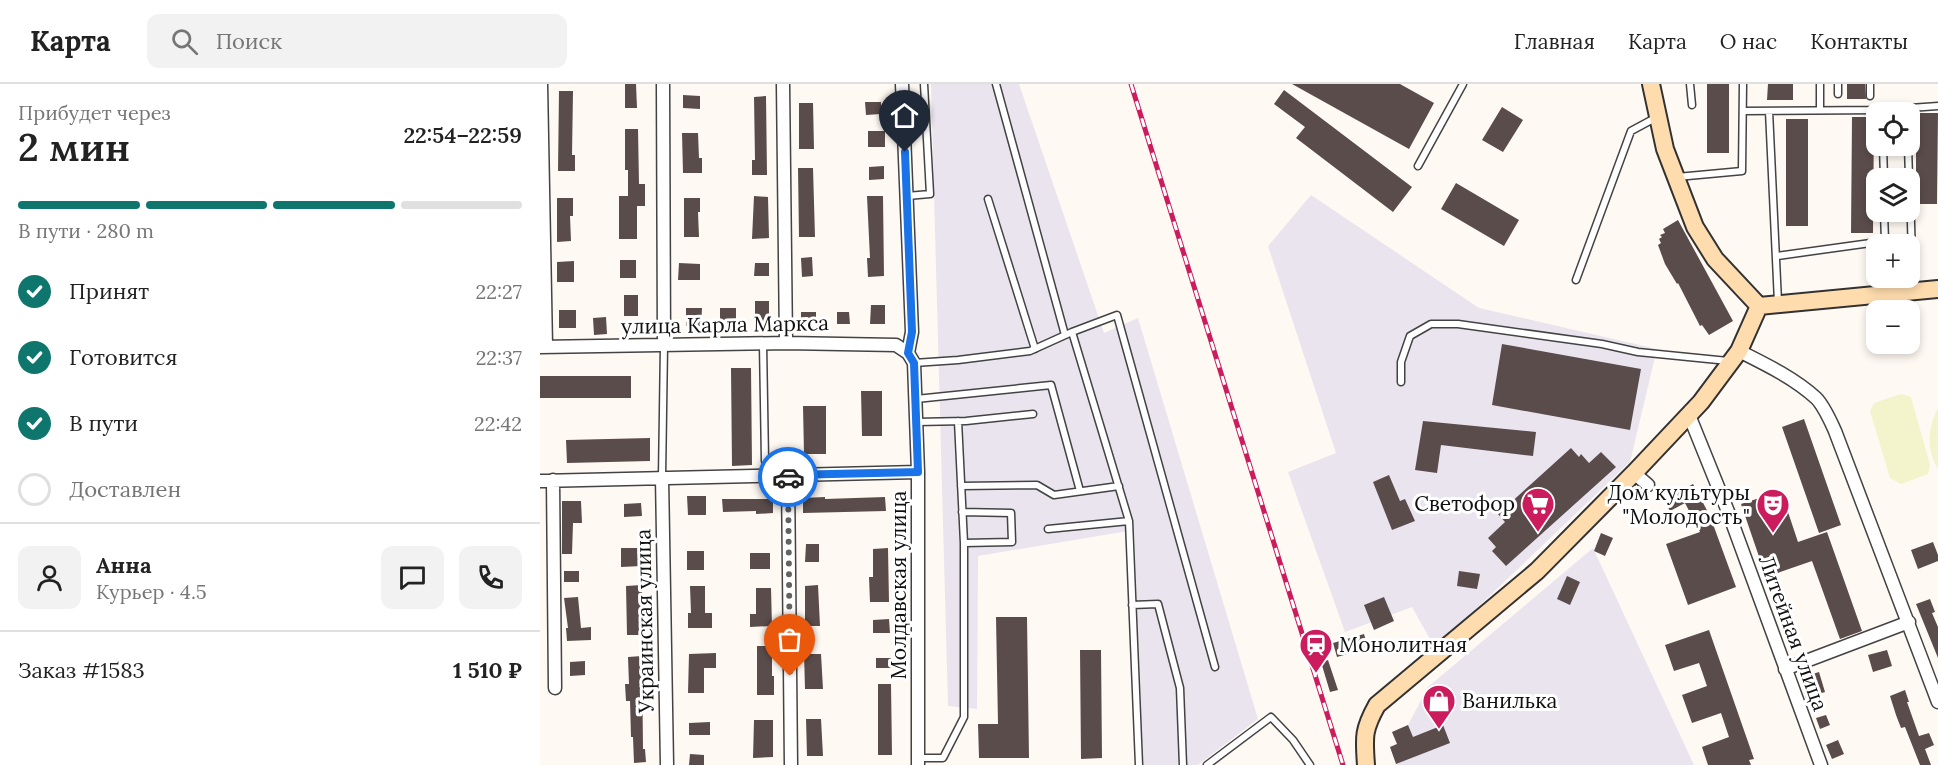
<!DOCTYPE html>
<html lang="ru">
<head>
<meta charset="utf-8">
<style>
	:root { --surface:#fff; --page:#f2f2f2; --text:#222; --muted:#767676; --line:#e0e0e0; --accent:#0f766e }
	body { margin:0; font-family:Lora,serif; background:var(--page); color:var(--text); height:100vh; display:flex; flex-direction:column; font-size:22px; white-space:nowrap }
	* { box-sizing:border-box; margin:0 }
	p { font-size:20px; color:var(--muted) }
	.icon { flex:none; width:33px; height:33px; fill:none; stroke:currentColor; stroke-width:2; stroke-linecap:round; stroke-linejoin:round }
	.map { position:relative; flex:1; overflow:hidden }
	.drawer { display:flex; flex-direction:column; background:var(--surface); width:540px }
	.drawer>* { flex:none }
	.controls { position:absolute; left:1326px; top:18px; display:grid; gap:12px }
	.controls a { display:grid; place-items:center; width:54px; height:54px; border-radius:12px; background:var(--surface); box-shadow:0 3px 9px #0003; font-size:30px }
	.pin { position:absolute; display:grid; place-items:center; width:51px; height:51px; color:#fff; margin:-62px -26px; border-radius:50% 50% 50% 0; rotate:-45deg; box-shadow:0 0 6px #0007 }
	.pin .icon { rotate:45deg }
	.courier { position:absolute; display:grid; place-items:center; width:60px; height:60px; margin:-30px; border:4px solid #1a73e8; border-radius:50%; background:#fff; color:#222; box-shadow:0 2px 8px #0007 }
	.head em { font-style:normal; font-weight:600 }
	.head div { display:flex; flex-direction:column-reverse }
	.head { display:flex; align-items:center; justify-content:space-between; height:102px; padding:0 18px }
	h1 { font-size:39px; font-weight:600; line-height:45px }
	.bar { display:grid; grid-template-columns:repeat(4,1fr); gap:9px 6px; align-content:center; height:72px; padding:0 18px }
	.bar i { height:8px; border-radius:4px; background:var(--line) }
	.bar .on { background:var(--accent) }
	.bar p { grid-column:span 4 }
	.line { display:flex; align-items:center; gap:15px; padding:0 18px; border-top:2px solid var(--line) }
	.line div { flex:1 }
	.round { display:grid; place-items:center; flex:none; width:63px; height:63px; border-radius:12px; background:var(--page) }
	ol { padding:0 18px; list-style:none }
	li { display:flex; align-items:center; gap:18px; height:66px }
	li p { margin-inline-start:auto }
	li .icon { padding:6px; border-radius:50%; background:var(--accent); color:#fff; stroke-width:4 }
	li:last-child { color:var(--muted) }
	li i { width:33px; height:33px; border:3px solid var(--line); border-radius:50% }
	header { display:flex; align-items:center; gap:36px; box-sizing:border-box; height:84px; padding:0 30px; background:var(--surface); border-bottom:2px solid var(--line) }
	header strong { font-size:28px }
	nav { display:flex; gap:33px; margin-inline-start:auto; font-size:21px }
	.search { width:420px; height:54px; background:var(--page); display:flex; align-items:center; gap:15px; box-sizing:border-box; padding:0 21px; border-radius:12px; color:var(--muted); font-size:22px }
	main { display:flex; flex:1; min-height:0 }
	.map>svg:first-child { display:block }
	.industrial { fill:#eae4ef }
	.pitch { fill:#f3f4cb }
	.building { fill:#5a4c4b }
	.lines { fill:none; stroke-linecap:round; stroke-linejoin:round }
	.lane-casing { stroke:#434343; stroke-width:9 }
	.street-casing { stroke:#434343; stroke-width:15 }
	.secondary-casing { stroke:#323232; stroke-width:20 }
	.lane { stroke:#fff; stroke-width:6 }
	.street { stroke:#fff; stroke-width:12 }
	.secondary { stroke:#ffdcae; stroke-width:16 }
	.rail-casing { stroke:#cb1d5d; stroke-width:5 }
	.rail { stroke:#fff; stroke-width:3; stroke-dasharray:9; stroke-linecap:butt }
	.done { stroke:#64625f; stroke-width:6; stroke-dasharray:0 10.8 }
	.route { stroke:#1a73e8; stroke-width:8 }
	.labels { text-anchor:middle; stroke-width:6; stroke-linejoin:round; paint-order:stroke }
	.street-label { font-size:21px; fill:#101010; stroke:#fff }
	.poi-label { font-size:21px; fill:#101010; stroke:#fff; text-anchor:end }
</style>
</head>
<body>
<header>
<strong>Карта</strong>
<div class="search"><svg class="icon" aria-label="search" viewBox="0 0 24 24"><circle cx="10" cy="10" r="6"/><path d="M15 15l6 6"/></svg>Поиск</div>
<nav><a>Главная</a><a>Карта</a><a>О нас</a><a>Контакты</a></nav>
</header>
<main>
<section class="drawer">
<div class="head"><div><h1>2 мин</h1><p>Прибудет через</p></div><em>22:54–22:59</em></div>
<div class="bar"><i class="on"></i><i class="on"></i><i class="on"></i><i></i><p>В пути · 280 m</p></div>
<ol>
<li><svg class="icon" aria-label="check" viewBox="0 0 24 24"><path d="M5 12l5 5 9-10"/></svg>Принят<p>22:27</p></li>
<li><svg class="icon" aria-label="check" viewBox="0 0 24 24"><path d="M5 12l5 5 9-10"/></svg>Готовится<p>22:37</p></li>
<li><svg class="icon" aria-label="check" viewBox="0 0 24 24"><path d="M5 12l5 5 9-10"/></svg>В пути<p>22:42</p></li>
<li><i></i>Доставлен</li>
</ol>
<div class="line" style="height:108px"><a class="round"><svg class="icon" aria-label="person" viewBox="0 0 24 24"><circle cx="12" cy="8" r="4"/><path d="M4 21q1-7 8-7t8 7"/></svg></a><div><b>Анна</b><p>Курьер · 4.5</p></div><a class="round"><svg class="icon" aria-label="chat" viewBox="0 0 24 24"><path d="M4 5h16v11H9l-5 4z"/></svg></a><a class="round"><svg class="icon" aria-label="phone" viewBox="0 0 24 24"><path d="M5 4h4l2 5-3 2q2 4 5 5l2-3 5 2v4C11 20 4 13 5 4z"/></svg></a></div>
<div class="line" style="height:78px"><div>Заказ #1583</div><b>1 510 ₽</b></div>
</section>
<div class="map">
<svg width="1398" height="681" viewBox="0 0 1398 681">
	<rect width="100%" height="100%" fill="#fff9f3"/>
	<path class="industrial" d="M391,0H479L564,249L598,234L718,635L658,681H603L594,446L438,472L437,625L408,622Z
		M771,111L939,224L1117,265L1090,378L895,564L872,523L805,548L748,388L796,369L728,162Z
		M1053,464L1154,681H857L850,663L857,660L852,648L868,641L888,603Z"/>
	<path class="pitch" d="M1361,310L1371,313L1390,381L1388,390L1361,400L1350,394L1330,327L1334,319Z
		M1398,324V385C1386,365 1388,343 1398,324Z"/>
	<path class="building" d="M85,0H96L97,24H85Z
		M752,0H860L894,19L869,65Z
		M1167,0H1189V69H1167Z
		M1228,0H1253V16H1227Z
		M1307,0H1325L1326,15H1307Z
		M744,6L872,103L853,128L756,54L765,43L734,20Z
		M19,7H33L32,71H35V87H18Z
		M143,11L160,12V25L143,24Z
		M226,12L227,91H212V76H215L214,13Z
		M325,18H341V30L326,31Z
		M259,19H273L274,65H259Z
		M962,23L983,36L963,68L942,56Z
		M1376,29H1398L1397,120H1376Z
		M1312,33H1334L1333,149H1311Z
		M1246,35H1268V142H1246Z
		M85,45H98L99,100H105V122H97V155H79V112H88V86H85Z
		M328,47H345V63H328Z
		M142,49H158L159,74H162V89H143Z
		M344,82V95L329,96V83Z
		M258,84H273L275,153H259Z
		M916,99L979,136L964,162L901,125Z
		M214,112L228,113L229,154L212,155Z
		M327,112H343L344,192L328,193L327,174H330Z
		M17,114H33V132H30L31,157L17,158Z
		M144,114H160V128H158L159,153H144Z
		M1138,136L1193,237L1169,251L1162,241L1160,242L1138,199L1137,200L1125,180L1118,161L1121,159L1119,155L1122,153L1120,151L1125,149L1123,145Z
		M272,173L273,192L262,193L261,174Z
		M80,176H96V194H80Z
		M34,177V198H17V178Z
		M139,179L160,180V196H138Z
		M215,179H229V192H214Z
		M84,211H98V232H84Z
		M215,217H229V240H215Z
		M331,221H345V240H330Z
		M146,224H162L161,242H146Z
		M180,224H196V241H180Z
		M19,226H36V244H19Z
		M261,228H276V240H261Z
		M297,228H309L310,240H297Z
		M66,233L67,250L54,251L53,234Z
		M962,260L1101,285L1090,346L952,321Z
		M191,284H211L212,381L192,382Z
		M0,292H91V314H0Z
		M321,307H342V352H322Z
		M263,322H286V370H264Z
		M1264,335L1301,441L1279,449L1242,343Z
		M883,337L996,348L993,372L901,361L897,389L875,386Z
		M110,354V377L27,379L26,356Z
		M1031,364L1039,373L1041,370L1049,379L1061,368L1076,383L966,482L952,467L956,463L948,454L965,438L958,430Z
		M849,391L860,417L865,415L875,437L852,446L833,398Z
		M1153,400L1170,432L1196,503L1148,521L1126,460L1160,448L1145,419L1130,427L1124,416Z
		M1241,407L1258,458L1287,448L1322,547L1300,555L1272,477L1226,493L1201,420Z
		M147,412H166V431H148Z
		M285,413V415L345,413L346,427L263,429V414Z
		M182,415H233V429L216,430V427L183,428Z
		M22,417H41L42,439H33L32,470H22Z
		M101,419L102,432L84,433V420Z
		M1061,449L1073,454L1065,472L1054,467Z
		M1393,458L1398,471V477L1378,485L1371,466Z
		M266,460H279V478H265Z
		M81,464H102V482L81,483Z
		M348,464L349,518H330L329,493H333V465Z
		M147,467H164V486H147Z
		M210,469H230V485H210Z
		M24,487H39V498H24Z
		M919,487L940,490L937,505L917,502Z
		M1027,492L1040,498L1030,521L1017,515Z
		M102,501L103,551H87L86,502Z
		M278,501L280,542H265V502Z
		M150,502H165V529H172V544H148V529H151Z
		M216,504H231L232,542L210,543V530H216Z
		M38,513L41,544L51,543V556L27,557L26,544H28L24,514Z
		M844,513L854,537L834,546L824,521Z
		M1390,515L1395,528L1392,529L1398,543V574L1376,520Z
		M456,533H487L489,674H439L438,640H458Z
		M349,535L350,549H333V536Z
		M1169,546L1214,675L1209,676L1211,681H1168L1162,663L1189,653L1181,629L1152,639L1142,611L1167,602L1159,579L1134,587L1125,561Z
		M824,550L828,564L797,573L793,559Z
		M217,562H232V592H234V611H217Z
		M540,566H561L562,674L541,675Z
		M1347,566L1352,582L1333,588L1328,571Z
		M176,569V584H164V609H148L149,570Z
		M264,570H281L283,605H265Z
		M102,572L103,665H105L106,678L94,679L93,653H91L90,617H86L85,600H89L88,573Z
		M336,574H351V584H336Z
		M788,576L798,606L790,608L781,578Z
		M45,577V591L30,592V578Z
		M1279,588L1285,608L1266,614L1260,594Z
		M338,600H351L352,671H338Z
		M1365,606L1369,618H1367L1379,652L1389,649L1394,661L1385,665L1391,681H1380L1365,643L1361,644L1356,631L1350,612Z
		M1286,631L1290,641L1280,645L1276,634Z
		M266,635H281L283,672H267Z
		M214,636H233V673L213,674Z
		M170,638V651H149V639Z
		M868,641L873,653L903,641L910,659L856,680L850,663L857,660L852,648Z
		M1298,656L1304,670L1292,675L1286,661Z
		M150,670L164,671V681H149Z"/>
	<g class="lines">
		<g class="lane-casing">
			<path id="lane" d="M456,0L525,251
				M1150,0L1152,21
				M1280,0V25
				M1298,0V10
				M1330,0V12
				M1203,27L1342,26L1398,22
				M1229,27L1238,218
				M1343,62L1344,94
				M1368,62L1369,94
				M878,82L923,0
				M1137,93L1202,87L1203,0
				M1370,105L1373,207
				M367,112L390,110L384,0
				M448,115L495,265
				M1344,128L1345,157L1371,156
				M1237,172L1345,157
				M1036,196L1091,47L1117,33
				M532,248L577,231L675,583
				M223,260L225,377
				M374,279L418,276L490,267L532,248L589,437L599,681
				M861,298V278L870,252L891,240H918L1062,260L1098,268L1188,277
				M376,315L511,301L540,407
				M376,338L426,337L493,330
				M122,393L124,261
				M421,402L497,401L514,411L579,402
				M422,428L471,429L472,458L424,459
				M508,445L589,437
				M592,521L618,520L640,604L643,681
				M378,674H403L424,633V459L418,337
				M667,681L731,633L753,656L770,681"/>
		</g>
		<g class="street-casing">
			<path id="street" d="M1,0L6,263
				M123,0L124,261
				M243,0L246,259
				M362,0L372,248L368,269L374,279L378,388V681
				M0,263L246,259L356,261L368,269
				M1199,267C1225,280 1254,294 1276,314C1284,322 1290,336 1295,347L1398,618
				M1149,331L1189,430L1281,681
				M1094,389L1108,401
				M248,391L251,681
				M122,393L127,681
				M13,396L15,604
				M0,397L378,388
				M1245,585L1369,538"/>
		</g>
		<g class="secondary-casing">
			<path id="secondary" d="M1111,0L1125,65L1155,143L1175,175L1219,222L1398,205
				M826,681C824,653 823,646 837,621L997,487L1094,389L1161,318L1199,267L1219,222"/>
		</g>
		<use href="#lane" class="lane"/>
		<use href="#street" class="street"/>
		<use href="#secondary" class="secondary"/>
		<g class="rail-casing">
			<path id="rail" d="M591,0L803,681"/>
		</g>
		<use href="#rail" class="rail"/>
	</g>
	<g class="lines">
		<path class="done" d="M248,393L250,592"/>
		<path class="route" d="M248,393V391L378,388L374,279L368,269L372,248L365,68"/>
	</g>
	<defs>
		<g id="supermarket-pin" transform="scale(1.725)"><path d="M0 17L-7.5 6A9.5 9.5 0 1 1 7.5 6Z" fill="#cb1d5d" stroke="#fff"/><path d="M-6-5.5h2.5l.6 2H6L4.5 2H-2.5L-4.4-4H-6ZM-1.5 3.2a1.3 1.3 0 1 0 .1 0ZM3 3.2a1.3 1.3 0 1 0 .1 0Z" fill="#fff"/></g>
		<g id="theatre-pin" transform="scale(1.725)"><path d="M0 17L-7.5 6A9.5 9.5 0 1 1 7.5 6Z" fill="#cb1d5d" stroke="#fff"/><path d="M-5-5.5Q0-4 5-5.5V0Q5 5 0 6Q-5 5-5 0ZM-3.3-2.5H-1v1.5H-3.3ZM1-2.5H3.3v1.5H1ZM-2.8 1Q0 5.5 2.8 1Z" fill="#fff"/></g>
		<g id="station-pin" transform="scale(1.725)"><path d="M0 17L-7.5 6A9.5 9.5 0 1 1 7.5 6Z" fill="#cb1d5d" stroke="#fff"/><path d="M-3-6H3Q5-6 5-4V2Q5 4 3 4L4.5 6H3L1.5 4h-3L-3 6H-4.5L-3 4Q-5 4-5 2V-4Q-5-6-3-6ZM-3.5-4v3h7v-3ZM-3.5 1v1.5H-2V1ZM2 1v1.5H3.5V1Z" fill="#fff"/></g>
		<g id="shop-pin" transform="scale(1.725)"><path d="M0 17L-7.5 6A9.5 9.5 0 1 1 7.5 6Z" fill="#cb1d5d" stroke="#fff"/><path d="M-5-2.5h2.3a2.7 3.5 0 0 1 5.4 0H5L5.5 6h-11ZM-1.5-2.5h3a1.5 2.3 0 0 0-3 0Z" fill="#fff"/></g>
	</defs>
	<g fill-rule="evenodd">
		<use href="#supermarket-pin" x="998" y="420"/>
		<use href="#theatre-pin" x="1233" y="421"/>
		<use href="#station-pin" x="776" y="561"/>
		<use href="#shop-pin" x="899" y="617"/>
	</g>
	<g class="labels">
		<g class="street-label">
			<text transform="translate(185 241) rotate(-1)" y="7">улица Карла Маркса</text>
			<text transform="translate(359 501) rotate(-90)" y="7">Молдавская улица</text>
			<text transform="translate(105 537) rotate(-91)" y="7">Украинская улица</text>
			<text transform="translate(1253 549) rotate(70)" y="7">Литейная улица</text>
		</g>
		<g class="poi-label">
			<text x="1210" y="416">Дом культуры<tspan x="1210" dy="24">"Молодость"</tspan></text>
			<text x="975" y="427">Светофор</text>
			<text x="799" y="568" text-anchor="start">Монолитная</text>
			<text x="922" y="624" text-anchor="start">Ванилька</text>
		</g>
	</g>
</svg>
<div class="controls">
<a><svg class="icon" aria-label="locate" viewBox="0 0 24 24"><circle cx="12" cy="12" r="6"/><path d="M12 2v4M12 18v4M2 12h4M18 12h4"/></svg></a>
<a><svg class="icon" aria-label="layers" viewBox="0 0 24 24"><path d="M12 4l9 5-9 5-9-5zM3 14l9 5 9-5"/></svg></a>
<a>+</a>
<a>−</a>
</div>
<div class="pin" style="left:250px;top:592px;background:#ea580c"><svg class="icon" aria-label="bag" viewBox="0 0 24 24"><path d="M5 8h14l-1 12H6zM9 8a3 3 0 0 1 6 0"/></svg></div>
<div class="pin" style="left:365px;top:68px;background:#1f2937"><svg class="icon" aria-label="home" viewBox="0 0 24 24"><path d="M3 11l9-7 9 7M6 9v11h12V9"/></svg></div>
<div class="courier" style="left:248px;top:393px"><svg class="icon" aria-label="car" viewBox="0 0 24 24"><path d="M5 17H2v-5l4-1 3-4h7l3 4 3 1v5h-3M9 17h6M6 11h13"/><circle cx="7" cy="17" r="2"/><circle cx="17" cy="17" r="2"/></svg></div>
</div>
</main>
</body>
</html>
